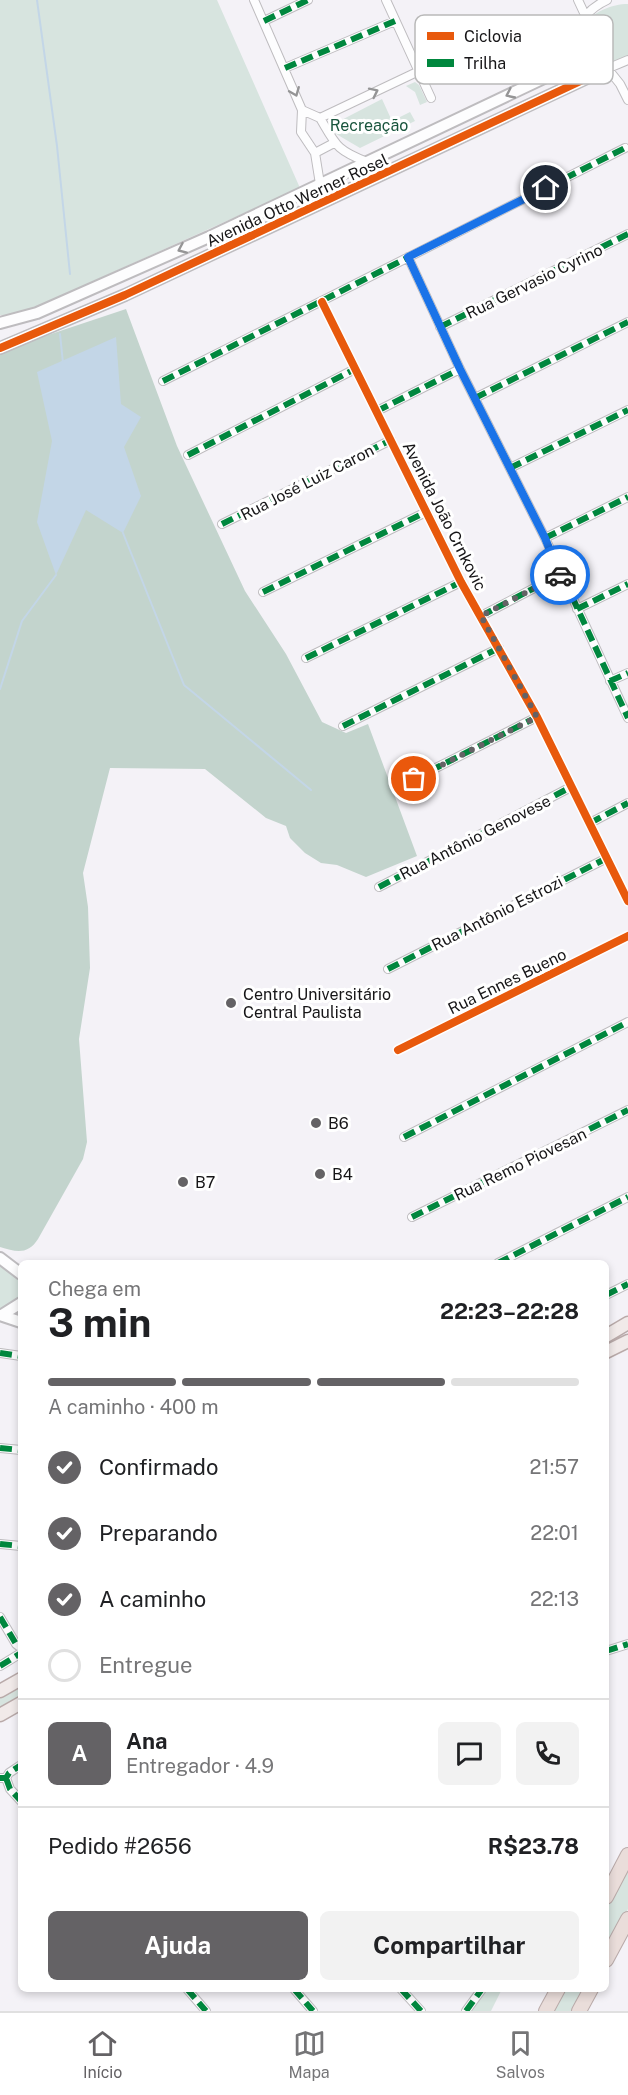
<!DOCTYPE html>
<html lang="pt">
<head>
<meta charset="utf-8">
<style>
	:root { --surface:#fff; --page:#f2f2f2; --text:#202124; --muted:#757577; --line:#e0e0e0; --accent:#646265 }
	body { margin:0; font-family:"Public Sans",sans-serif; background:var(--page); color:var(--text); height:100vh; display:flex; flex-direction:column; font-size:22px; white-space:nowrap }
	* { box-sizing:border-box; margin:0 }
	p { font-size:20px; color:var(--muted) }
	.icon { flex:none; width:33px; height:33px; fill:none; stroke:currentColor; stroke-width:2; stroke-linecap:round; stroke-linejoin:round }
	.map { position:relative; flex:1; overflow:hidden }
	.drawer { position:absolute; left:18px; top:1260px; width:591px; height:732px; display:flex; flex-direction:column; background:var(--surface); border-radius:9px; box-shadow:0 3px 9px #0003 }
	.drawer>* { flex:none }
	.pin { position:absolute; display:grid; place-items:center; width:51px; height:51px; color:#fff; margin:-26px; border:3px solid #fff; border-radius:50%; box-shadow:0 2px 6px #0007 }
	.courier { position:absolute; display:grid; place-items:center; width:60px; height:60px; margin:-30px; border:4px solid #1a73e8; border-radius:50%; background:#fff; color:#222; box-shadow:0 2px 8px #0007 }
	.summary em { font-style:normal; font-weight:700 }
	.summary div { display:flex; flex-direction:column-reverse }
	.summary { display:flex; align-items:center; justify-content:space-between; height:102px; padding:0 30px }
	h1 { font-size:39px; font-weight:700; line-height:45px }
	.bar { display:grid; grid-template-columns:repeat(4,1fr); gap:9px 6px; align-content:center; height:72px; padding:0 30px }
	.bar i { height:8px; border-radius:4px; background:var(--line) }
	.bar .selected { background:var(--accent) }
	.bar p { grid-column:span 4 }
	.line { display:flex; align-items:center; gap:15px; padding:0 30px; border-top:2px solid var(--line) }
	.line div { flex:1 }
	.round { display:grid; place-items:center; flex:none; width:63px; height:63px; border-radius:9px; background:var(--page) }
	ol { padding:0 30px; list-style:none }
	li { display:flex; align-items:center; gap:18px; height:66px }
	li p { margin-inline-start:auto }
	li .icon { padding:6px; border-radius:50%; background:var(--accent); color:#fff; stroke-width:4 }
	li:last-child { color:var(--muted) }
	li i { width:33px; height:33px; border:3px solid var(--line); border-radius:50% }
	.button { display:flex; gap:12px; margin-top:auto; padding:12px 30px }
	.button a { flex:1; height:69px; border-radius:9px; background:var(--accent); color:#fff; font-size:24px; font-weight:700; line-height:69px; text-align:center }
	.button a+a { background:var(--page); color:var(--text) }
	.tab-bar { display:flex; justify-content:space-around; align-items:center; height:84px; border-top:2px solid var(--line); background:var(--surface); font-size:16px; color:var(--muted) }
	.tab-bar a { display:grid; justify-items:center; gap:3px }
	.tab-bar .selected { color:var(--accent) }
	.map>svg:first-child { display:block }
	.green { fill:#d7e4df }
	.forest { fill:#c3d4cd }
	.water { fill:#c3d6e7 }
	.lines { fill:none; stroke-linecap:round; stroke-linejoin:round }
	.stream { stroke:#c3d6e7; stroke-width:2 }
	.street-casing { stroke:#bebcbf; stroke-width:10 }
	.secondary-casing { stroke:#bebcbf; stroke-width:14 }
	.primary-casing { stroke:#b9aaa9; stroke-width:15 }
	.highway-casing { stroke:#b9aaa9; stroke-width:16 }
	.street { stroke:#fdfdfe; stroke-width:8 }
	.secondary { stroke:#fdfdfe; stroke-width:10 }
	.primary { stroke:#f1eae9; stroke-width:12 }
	.highway { stroke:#eaddda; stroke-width:14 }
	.quiet { stroke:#00873e; stroke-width:6; stroke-dasharray:12 6; stroke-linecap:butt }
	.cycleway-casing { stroke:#fff; stroke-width:11 }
	.cycleway { stroke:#e8590c; stroke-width:8 }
	.oneway { stroke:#959596 }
	.done { stroke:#646265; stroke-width:6; stroke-dasharray:0 10.8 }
	.route { stroke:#1a73e8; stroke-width:8 }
	.poi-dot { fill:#646265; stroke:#fff; stroke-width:2 }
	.labels { text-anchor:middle; stroke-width:6; stroke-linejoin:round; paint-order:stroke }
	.park-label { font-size:16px; fill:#18543c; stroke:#fff }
	.street-label { font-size:16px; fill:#161517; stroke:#fff }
	.poi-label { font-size:16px; fill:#161517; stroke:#fff; text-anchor:start }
	.key { fill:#fff; stroke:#b9b9b9; stroke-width:1.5 }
	.key-label { font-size:16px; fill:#161517 }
</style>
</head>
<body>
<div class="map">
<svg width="628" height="2011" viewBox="0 0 628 2011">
	<rect width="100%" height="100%" fill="#f4f2f7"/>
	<path class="green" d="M0,0H217L300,188L38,306L9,315H0Z
		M628,4V56C621,59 613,63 606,63C587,64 574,43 583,26C592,12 612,4 628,4Z
		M415,82L419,85L427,102L420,105L415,92L406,86Z
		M382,99L392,121L410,112L415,121L360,148L326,128Z
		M0,1263C27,1284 32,1292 0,1311Z
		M21,1685V1696L0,1709V1697Z
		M628,1862V1909L606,1951V1904Z
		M487,1989H502L491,2011H472Z
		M561,1989H586L574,2011H550Z"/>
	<path class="forest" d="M126,309L177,446L245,591L286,654L322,722L346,733L368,724L417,856L366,877L337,865L321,863L305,853L290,838L286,826L266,818L205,769L110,768L83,873L88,907L90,968L79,1039L87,1142L83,1159L38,1239C28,1255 16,1252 0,1247V355L18,345Z"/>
	<path class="water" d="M116,337L121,404L141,417L124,447L141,496L123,533L86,510L56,575L37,522L52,441L37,372Z"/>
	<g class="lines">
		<path class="stream" d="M37,0L57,146L70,274
			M60,334L63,363
			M123,533L184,685L311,790
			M0,689L22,621L56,575"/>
		<g class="street-casing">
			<path id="street" d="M254,0L302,110L301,132L315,153L320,184L328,201
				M386,0L431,98
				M578,0L585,15
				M607,0C572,16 558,58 604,70L628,60
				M264,21L308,0
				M285,68L395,21
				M608,69L620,84L628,100
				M302,110L320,118L419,71
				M320,118C336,145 336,150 367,162L375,178
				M315,153L334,143
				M408,257L460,369L545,538L628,718
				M322,302L461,582L537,717L628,901
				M440,327L628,234
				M163,381L625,148
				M475,398L628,322
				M377,411L460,369
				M188,455L355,369
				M510,468L628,410
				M222,524L391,440
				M545,538L628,497
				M263,592L426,512
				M577,609L628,584
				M481,616L561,574
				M306,658L461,582
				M610,681L628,673
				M343,726L499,648
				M414,779L537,717
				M590,823L628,803
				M379,887L571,787
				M388,969L607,858
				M398,1050L628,936
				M404,1137L628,1022
				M412,1217L628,1110
				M498,1263L628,1197
				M606,1295L628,1284
				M0,1353L21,1356
				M0,1448L21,1450
				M0,1544L21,1546
				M0,1617L16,1644L21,1648
				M606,1651L628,1644
				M0,1666L21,1653
				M0,1778H6L9,1773L21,1765
				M6,1778L10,1789L21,1801
				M187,1989L206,2011
				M294,1989L313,2011
				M401,1989L421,2011
				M466,2011L482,1989"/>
		</g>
		<g class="secondary-casing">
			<path id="secondary" d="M0,323L37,313L209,237L582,60
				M0,348L125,295L604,70
				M0,1258L21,1274
				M0,1315L21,1322
				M2,1315L21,1303"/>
		</g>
		<g class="primary-casing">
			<path id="primary" d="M606,1336L628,1323
				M606,1352L628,1341
				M0,1691L21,1679
				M0,1715L21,1703"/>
		</g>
		<g class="highway-casing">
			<path id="highway" d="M606,1897L628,1855
				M606,1960L628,1919
				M546,2011L558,1989
				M579,2011L591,1989"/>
		</g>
		<use href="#street" class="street"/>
		<use href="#secondary" class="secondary"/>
		<use href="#primary" class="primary"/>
		<use href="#highway" class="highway"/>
		<path class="quiet" d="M264,21L308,0
			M285,68L395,21
			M408,257L460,369L545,538L628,718
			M440,327L628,234
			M163,381L625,148
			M475,398L628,322
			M377,411L460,369
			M188,455L355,369
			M510,468L628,410
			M222,524L391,440
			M545,538L628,497
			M263,592L426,512
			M577,609L628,584
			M481,616L561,574
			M306,658L461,582
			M610,681L628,673
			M343,726L499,648
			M414,779L537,717
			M590,823L628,803
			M379,887L571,787
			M388,969L607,858
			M404,1137L628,1022
			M412,1217L628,1110
			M498,1263L628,1197
			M606,1295L628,1284
			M0,1353L21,1356
			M0,1448L21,1450
			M0,1544L21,1546
			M0,1617L16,1644L21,1648
			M606,1651L628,1644
			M0,1666L21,1653
			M0,1778H6L9,1773L21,1765
			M6,1778L10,1789L21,1801
			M187,1989L206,2011
			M294,1989L313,2011
			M401,1989L421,2011
			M466,2011L482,1989"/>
		<g class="cycleway-casing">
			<path id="cycleway" d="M322,302L461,582L537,717L628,901
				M0,348L125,295L604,70
				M398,1050L628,936"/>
		</g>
		<use href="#cycleway" class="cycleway"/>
	</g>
	<defs><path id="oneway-chevron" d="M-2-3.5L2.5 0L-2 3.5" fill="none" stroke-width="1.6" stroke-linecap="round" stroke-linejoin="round" transform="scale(1.5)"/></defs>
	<g class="oneway">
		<use href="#oneway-chevron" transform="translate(295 92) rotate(68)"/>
		<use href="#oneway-chevron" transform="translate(374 92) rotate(-26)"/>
		<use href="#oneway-chevron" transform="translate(510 94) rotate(155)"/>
		<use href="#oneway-chevron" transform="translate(182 249) rotate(156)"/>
	</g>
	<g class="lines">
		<path class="done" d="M414,779L537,717L481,616L560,575"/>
		<path class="route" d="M546,188L408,257L460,369L545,538L560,575"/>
	</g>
	<g class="poi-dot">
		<circle cx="231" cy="1003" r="6"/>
		<circle cx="316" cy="1123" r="6"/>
		<circle cx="320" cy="1174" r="6"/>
		<circle cx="183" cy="1182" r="6"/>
	</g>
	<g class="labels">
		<g class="park-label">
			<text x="369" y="131">Recreação</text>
		</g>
		<g class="street-label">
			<text transform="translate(297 200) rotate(-25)" y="6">Avenida Otto Werner Rosel</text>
			<text transform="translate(534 281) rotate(-26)" y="6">Rua Gervasio Cyrino</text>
			<text transform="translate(307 482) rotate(-27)" y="6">Rua José Luiz Caron</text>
			<text transform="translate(445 516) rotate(63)" y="6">Avenida João Crnkovic</text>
			<text transform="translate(475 837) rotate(-27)" y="6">Rua Antônio Genovese</text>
			<text transform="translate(497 913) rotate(-27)" y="6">Rua Antônio Estrozi</text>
			<text transform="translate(507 981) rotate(-26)" y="6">Rua Ennes Bueno</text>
			<text transform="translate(520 1164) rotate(-26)" y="6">Rua Remo Piovesan</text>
		</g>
		<g class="poi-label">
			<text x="243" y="1000">Centro Universitário<tspan x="243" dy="18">Central Paulista</tspan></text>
			<text x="328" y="1129">B6</text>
			<text x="332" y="1180">B4</text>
			<text x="195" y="1188">B7</text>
		</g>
	</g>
	<rect x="415" y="15" width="198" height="69" rx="9" class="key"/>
	<rect x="427" y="32" width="27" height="8" fill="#e8590c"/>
	<rect x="427" y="59" width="27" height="8" fill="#00873e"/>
	<g class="key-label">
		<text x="464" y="42">Ciclovia</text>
		<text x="464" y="69">Trilha</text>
	</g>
</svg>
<div class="pin" style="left:414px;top:779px;background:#ea580c"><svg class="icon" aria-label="bag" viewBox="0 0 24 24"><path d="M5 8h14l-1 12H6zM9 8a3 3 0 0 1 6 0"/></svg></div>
<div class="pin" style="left:546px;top:188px;background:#1f2937"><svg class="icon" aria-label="home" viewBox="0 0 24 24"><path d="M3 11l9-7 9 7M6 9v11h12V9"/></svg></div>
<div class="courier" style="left:560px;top:575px"><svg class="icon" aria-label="car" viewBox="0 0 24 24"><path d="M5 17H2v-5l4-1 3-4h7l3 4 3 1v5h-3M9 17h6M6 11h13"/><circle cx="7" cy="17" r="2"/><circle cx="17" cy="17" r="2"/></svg></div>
<section class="drawer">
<div class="summary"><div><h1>3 min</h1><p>Chega em</p></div><em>22:23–22:28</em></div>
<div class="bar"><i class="selected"></i><i class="selected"></i><i class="selected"></i><i></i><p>A caminho · 400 m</p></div>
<ol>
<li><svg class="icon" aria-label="check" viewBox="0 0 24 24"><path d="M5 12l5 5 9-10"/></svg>Confirmado<p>21:57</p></li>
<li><svg class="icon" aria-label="check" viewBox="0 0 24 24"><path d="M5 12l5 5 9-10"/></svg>Preparando<p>22:01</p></li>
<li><svg class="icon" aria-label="check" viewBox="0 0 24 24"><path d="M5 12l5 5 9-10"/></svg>A caminho<p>22:13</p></li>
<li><i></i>Entregue</li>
</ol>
<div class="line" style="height:108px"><b class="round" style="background:var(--accent);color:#fff">A</b><div><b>Ana</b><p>Entregador · 4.9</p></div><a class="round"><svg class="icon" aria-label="chat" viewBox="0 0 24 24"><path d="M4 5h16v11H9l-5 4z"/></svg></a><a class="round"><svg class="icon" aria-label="phone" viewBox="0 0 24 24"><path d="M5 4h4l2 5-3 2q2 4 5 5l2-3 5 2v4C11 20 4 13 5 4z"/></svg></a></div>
<div class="line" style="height:78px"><div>Pedido #2656</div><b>R$23.78</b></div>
<div class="button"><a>Ajuda</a><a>Compartilhar</a></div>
</section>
</div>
<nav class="tab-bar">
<a class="selected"><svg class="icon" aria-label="home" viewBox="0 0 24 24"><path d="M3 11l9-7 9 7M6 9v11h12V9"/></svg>Início</a>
<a><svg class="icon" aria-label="map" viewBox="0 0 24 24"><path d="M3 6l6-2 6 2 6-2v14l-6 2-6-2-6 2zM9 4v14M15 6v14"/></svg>Mapa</a>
<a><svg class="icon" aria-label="saved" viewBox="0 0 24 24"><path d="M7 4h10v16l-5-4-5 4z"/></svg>Salvos</a>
</nav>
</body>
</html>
